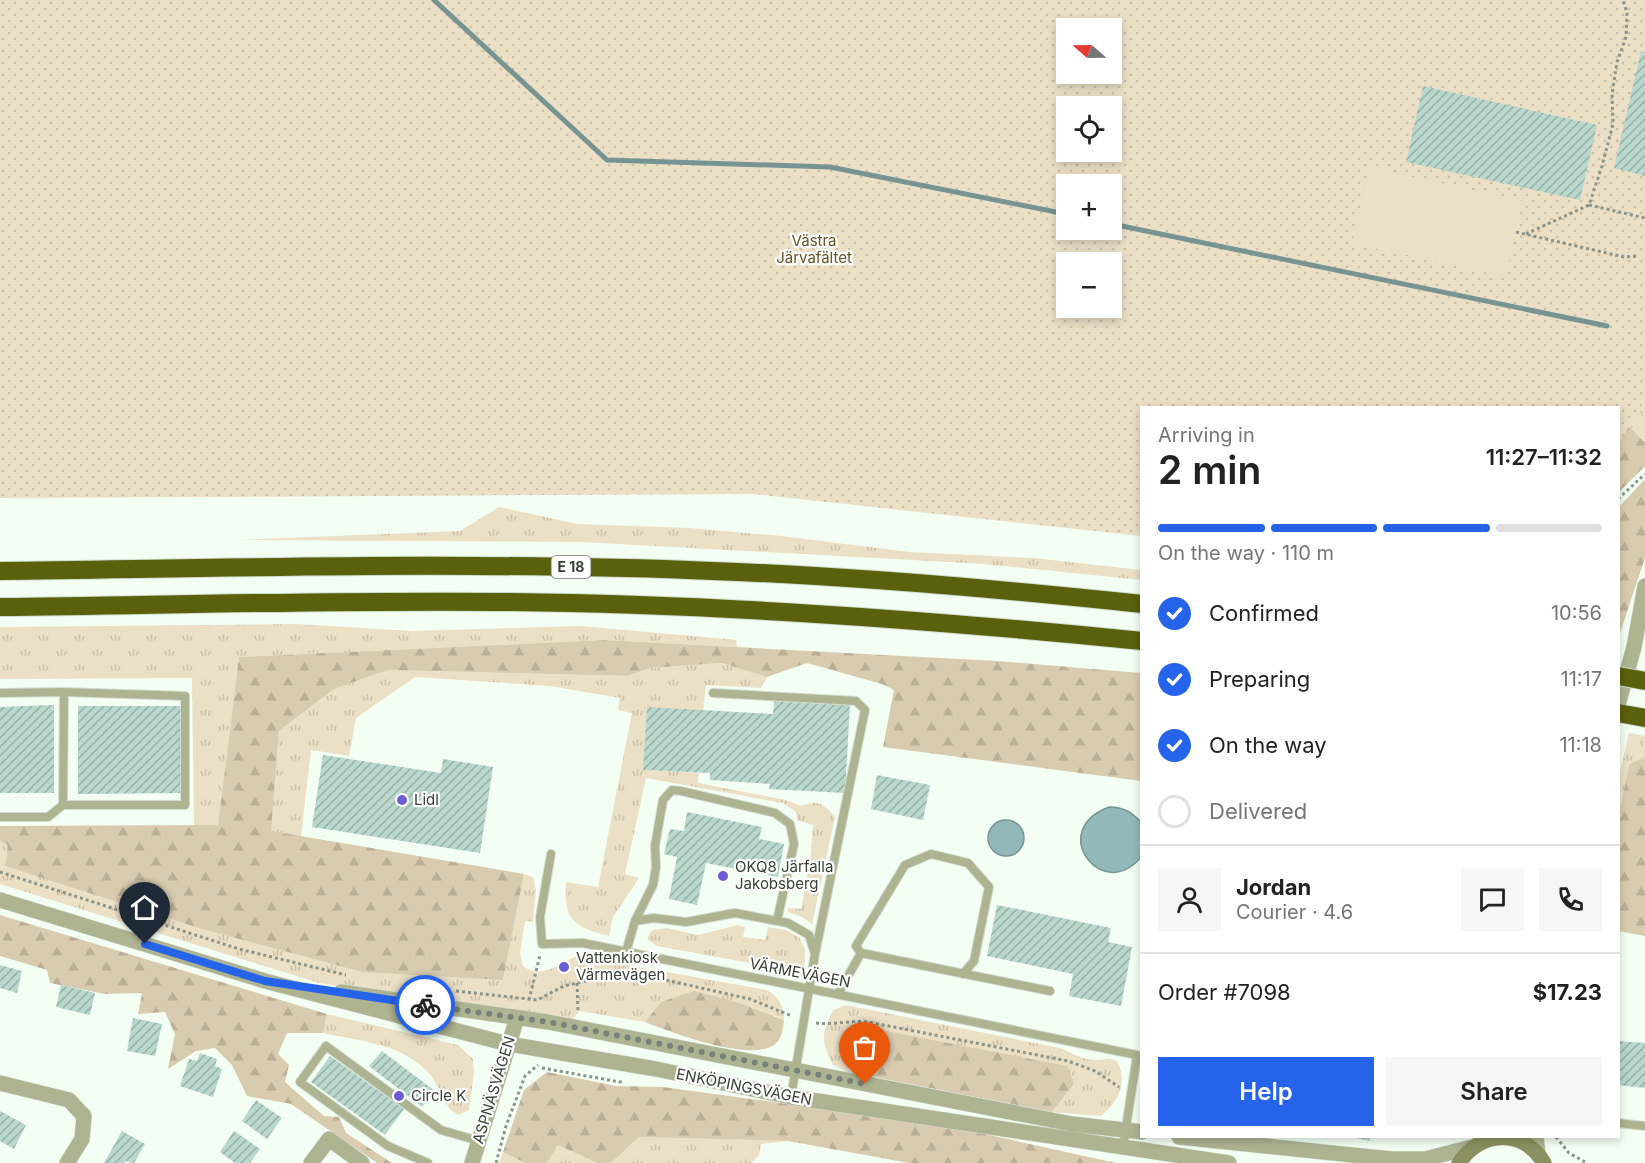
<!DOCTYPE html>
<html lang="en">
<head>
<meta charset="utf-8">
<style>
	:root { --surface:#fff; --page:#f6f6f6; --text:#222; --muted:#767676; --line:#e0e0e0; --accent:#2563eb }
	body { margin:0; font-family:Inter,sans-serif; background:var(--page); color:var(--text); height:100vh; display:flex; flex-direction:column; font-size:22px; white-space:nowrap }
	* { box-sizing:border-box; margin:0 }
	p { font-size:20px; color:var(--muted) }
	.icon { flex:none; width:33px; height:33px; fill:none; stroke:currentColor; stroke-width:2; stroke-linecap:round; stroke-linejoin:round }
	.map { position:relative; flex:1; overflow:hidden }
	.sheet { position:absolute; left:1140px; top:406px; width:480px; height:732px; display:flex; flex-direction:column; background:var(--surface); border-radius:0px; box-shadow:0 3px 9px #0003 }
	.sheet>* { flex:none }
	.needle { width:39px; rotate:290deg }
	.controls { position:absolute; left:1056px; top:18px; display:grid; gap:12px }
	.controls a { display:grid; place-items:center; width:66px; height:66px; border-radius:0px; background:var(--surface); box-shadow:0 3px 9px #0003; font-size:30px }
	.pin { position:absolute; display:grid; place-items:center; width:51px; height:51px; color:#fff; margin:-62px -26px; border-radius:50% 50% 50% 0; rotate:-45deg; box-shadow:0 0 6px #0007 }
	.pin .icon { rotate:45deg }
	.courier { position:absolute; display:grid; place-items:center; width:60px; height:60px; margin:-30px; border:4px solid #2563eb; border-radius:50%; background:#fff; color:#222; box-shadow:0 2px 8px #0007 }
	.head em { font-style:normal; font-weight:600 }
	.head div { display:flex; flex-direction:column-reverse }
	.head { display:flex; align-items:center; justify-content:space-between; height:102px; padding:0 18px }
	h1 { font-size:39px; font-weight:600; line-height:45px }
	.bar { display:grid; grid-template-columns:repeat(4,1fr); gap:9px 6px; align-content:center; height:72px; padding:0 18px }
	.bar i { height:8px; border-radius:4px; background:var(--line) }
	.bar .selected { background:var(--accent) }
	.bar p { grid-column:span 4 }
	.line { display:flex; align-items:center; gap:15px; padding:0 18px; border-top:2px solid var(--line) }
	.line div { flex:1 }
	.round { display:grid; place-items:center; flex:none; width:63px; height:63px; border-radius:0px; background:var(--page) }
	ol { padding:0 18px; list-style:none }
	li { display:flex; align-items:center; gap:18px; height:66px }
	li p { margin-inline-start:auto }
	li .icon { padding:6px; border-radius:50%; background:var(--accent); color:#fff; stroke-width:4 }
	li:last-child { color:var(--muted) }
	li i { width:33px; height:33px; border:3px solid var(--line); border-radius:50% }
	.action { display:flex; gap:12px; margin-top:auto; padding:12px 18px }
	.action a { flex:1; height:69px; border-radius:0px; background:var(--accent); color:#fff; font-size:24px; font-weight:600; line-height:69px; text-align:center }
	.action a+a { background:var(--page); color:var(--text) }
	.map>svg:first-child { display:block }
	.grass { fill:url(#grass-tufts) }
	.forest { fill:url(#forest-firs) }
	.park { fill:url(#park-dots); fill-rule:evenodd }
	.pitch { fill:#ebdfc5 }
	.water { fill:#92b8b9; stroke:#779492; stroke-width:1.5 }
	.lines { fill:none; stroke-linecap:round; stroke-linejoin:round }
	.stream { stroke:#779492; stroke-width:5 }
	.building { fill:url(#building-hatch) }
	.service-casing { stroke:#d1dcd0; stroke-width:10 }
	.minor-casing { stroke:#d1dcd0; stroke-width:16 }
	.tertiary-casing { stroke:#d1dcd0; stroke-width:16 }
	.secondary-casing { stroke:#d1dcd0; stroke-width:16 }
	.motorway-casing { stroke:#d1dcd0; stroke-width:20 }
	.path { stroke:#8c958b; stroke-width:3; stroke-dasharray:3 3; stroke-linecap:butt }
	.service { stroke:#aeb392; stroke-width:8 }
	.minor { stroke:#aeb392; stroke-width:15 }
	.tertiary { stroke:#aeb392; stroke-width:15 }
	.secondary { stroke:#8a905f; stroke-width:15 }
	.motorway { stroke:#5a600b; stroke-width:18 }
	.motorway-bridge-casing { stroke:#d1dcd0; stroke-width:20; stroke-linecap:butt }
	.motorway-bridge { stroke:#5a600b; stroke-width:18 }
	.done { stroke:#798278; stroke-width:6; stroke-dasharray:0 10.8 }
	.route { stroke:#2563eb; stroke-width:8 }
	.poi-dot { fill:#6b5cd5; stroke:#fff; stroke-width:2 }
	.labels { text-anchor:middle; stroke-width:4.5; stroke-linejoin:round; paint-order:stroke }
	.shield { fill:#fff; stroke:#737972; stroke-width:1.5 }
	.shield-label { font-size:14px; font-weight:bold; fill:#373f36 }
	.park-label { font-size:15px; fill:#675222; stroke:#fff }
	.poi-label { font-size:15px; fill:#373f36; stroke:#fff; text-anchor:start }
	.street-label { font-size:15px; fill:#373f36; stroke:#fff }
</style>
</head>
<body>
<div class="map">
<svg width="1645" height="1163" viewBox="0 0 1645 1163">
	<defs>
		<pattern id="grass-tufts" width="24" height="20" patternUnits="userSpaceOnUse" patternTransform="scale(1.5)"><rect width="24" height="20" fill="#ebdfc5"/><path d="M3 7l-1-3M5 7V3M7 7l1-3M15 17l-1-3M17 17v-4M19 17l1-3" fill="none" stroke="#cac0aa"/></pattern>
		<pattern id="forest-firs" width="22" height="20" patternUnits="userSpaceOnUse" patternTransform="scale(1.5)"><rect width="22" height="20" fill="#d9cbaf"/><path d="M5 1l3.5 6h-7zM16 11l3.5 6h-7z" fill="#bbaf97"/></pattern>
		<pattern id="park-dots" width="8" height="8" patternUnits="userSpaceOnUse" patternTransform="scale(1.5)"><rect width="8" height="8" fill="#ebdfc5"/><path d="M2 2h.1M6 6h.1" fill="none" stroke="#cac0aa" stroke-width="1.8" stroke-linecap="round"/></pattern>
		<pattern id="building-hatch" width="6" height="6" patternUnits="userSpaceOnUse" patternTransform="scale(1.5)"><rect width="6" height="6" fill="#b9d7cc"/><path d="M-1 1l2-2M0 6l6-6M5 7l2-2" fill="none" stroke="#97b0a6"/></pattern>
	</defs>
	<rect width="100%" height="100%" fill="#f3fff2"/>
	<path class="grass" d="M1645,346V443L1629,426Z
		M499,507L578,524L690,528L781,536L910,552L1034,558L1141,570L1142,580L984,564L582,542L237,540L460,531Z
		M296,624L413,631L580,626L736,640L737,647L604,640L239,657L218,826L194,825L192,678L0,679V627Z
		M722,663L767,677L761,688L706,685L703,710L643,770L699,773L698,783L786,800L801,806C819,799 823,804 835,817L812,924L802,917L788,912V908L801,909L810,863L813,825L797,820L796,812L783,803L646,778L625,874L639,878L613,917L609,936C572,926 564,920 566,882L598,887L632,713L618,710L620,698L550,686L415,677L356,718L349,756L311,750L301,837L270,832L279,731L334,689L388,670L627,676L649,668Z
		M1629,733L1645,736V757L1629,764L1619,815V777Z
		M0,841L8,844L5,866L503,980L524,874L533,877L536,890L533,922L525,921L520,953L523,966C543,981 564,961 584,952L602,957L605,961L767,990C780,998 783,1005 784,1020L776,1016L661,1002L645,1022L580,1011L571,1021L319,983L0,884Z
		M738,925L745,927L743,937L765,940L768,927L785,930L799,937L805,950L804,977L755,964L657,946L647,939L652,930L667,928L698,935Z
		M846,1005L1060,1048C1070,1052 1081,1059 1093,1060C1104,1061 1105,1056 1117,1061C1128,1083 1119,1101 1101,1116L1052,1112L1074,1084L875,1049L869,1076L849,1073L833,1065C821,1041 821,1035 833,1010Z
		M327,1014L458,1045L473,1059L474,1072L469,1110L458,1115C441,1105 440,1083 426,1070C399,1043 358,1041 323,1033Z
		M639,1137L788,1141L761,1144L759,1155L752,1163H611Z
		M558,1145L597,1163H547Z
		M503,1152L525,1163H499Z"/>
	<path class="forest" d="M1619,423L1629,426L1645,443V466L1619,492Z
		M1645,479V558L1619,636V507Z
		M604,640L997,661L1141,673V781L883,747L894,690L882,684L807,663L767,677L722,663L649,668L628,676L388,670L334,689L279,731L271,831L524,874L503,980L362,972L199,928L5,866L8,845L0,841V826L218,825L239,657Z
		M1645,757V936L1618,931L1619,815L1629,764Z
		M0,915L327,1014L323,1033H287L278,1054L289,1065L285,1082L324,1116L339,1117L346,1133L392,1163H377L291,1104L247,1096L232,1065L215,1048L196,1051L168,1069L175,1034L165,1012L138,1014L142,993L105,994L50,983L47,970L0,956Z
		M694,991L739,1003L784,1020C783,1029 782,1040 774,1045C748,1062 673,1033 645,1022L661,1002Z
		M886,1031L1067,1066L1074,1084L1052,1112L869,1076L875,1049Z
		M547,1072L616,1086L663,1087L944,1125L1116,1163H909L788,1141L639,1137L611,1163H597L558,1145L547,1163H525L503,1152L524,1090Z"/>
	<path class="park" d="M0,0H1645V399L1619,443L1618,408H1142L1141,536L752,494L0,498ZM1066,28H1112V74H1066ZM1066,106H1112V152H1066ZM1066,184H1112V230H1066ZM1066,262H1112V308H1066Z"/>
	<path class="pitch" d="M1369,167L1523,201L1506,277L1352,243Z"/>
	<path class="water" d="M1109,807C1124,807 1131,812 1141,822C1142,832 1144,845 1142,855C1140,859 1137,862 1133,865C1096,894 1050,829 1109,807Z
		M988 838a18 18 0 1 1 36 0a18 18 0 1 1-36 0Z"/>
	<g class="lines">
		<path class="stream" d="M434,0L607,160L830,167L1066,214
			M1112,224L1607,326"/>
	</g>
	<path class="building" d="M1641,51L1645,52V176L1614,168Z
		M1423,86L1597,125L1580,200L1406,162Z
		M774,700L850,704L845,793L769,789L770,784L710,780V773L643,770L647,707L773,714Z
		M54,705V793H0V707Z
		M78,706H180V793L78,794Z
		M323,755L441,773L443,759L493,767L480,853L312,827Z
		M877,775L930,785L923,820L871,809Z
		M687,812L762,827L759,839L784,844L778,877L706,863L697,905L669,899L677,857L664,854L670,829L684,831Z
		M997,905L1111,928L1108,942L1132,947L1121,1006L1069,996L1073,974L987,956Z
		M567,961L570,967L560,973L557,968Z
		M0,965L22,971L17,993L0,988Z
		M61,985L95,993L90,1015L56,1007Z
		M133,1018L162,1024L155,1056L127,1051Z
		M1619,1041L1645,1043V1088L1618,1085Z
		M382,1051L435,1091L422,1107L369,1066Z
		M200,1053L217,1059L215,1066L222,1069L213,1097L180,1086L189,1059L197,1061Z
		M330,1056L404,1109L385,1135L311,1082Z
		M256,1100L282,1118L267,1139L242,1121Z
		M0,1111L26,1125L14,1149L0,1141Z
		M122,1131L145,1144L134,1163L125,1161L124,1163H104Z
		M234,1131L260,1149L250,1163H235L220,1152Z
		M1352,1137H1370V1141Z"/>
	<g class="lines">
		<g class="service-casing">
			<path id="service" d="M0,693L64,692L185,696V805H63L48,817H0
				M713,693L856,701L865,710L815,954
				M63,805L64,692
				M551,854L540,917L542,944L583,943L1137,1055L1142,1058
				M635,921L654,918L686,922L735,913L788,923L809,935L815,954L791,1097
				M626,952L635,921L653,885L656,867L655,846L663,800L672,790L681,791L775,813L790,824L794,844L777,921
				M861,953L856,946L905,865L931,854L968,863L989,887L974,961L963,974
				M838,994L861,953L1050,991
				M1618,1123L1645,1126
				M1123,1147L1137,1055
				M428,1163L388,1146L300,1082L326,1046L441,1130L479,1141"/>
		</g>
		<g class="minor-casing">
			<path id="minor" d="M0,1083L69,1100L84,1116L82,1139L67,1163
				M311,1163L329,1139L362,1163
				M472,1163L517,1018"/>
		</g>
		<g class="tertiary-casing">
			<path id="tertiary" d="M1618,705L1634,647L1645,586
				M0,900L265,981L508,1044L656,1069L791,1097L1229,1163
				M341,992L548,1022L1072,1124L1142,1132
				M1179,1137L1391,1159H1425L1472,1147
				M1536,1137L1538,1154"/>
		</g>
		<g class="secondary-casing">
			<path id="secondary" d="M1459,1163C1480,1130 1524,1128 1544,1163"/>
		</g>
		<g class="motorway-casing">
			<path id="motorway" d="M0,571C237,568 475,561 712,571C856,576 999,589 1142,604
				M0,607C170,605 341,600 511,602C722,604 932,620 1142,641
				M1618,713L1645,718"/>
		</g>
		<path class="path" d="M1589,205L1645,218
			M1516,232L1624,257L1639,256
			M1526,234L1589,205L1602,166L1613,124L1612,94L1617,62L1626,37L1627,13L1623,0
			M1618,499L1645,474
			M0,872L239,949L346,975
			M577,983L578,1012
			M456,991L537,1000L564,986L577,983L606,976L639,974L750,999L792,1016
			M529,1000L540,955
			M816,1023C834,1025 851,1020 868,1022L1068,1061L1095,1071L1119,1087
			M542,1068L620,1082L624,1081
			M1556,1137L1569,1153L1587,1163
			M496,1163L506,1126L525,1076L538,1065"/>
		<use href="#service" class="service"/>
		<use href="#minor" class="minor"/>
		<use href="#tertiary" class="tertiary"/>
		<use href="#secondary" class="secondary"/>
		<use href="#motorway" class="motorway"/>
		<g class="motorway-bridge-casing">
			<path id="motorway-bridge" d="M1618,676L1645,681"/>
		</g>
		<use href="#motorway-bridge" class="motorway-bridge"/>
	</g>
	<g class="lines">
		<path class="done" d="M425,1005L548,1022L865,1084"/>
		<path class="route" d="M145,944L265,981L425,1005"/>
	</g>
	<g class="poi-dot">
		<circle cx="402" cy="800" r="6"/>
		<circle cx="723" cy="876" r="6"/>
		<circle cx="564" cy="967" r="6"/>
		<circle cx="399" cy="1096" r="6"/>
	</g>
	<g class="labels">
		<rect class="shield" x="551.5" y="556" width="39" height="22" rx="4.5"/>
		<g class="shield-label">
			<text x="571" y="572">E 18</text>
		</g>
		<g class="park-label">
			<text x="814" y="246">Västra<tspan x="814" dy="17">Järvafältet</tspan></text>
		</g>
		<g class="poi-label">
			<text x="414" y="805">Lidl</text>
			<text x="735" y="872">OKQ8 Järfalla<tspan x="735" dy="17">Jakobsberg</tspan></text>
			<text x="576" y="963">Vattenkiosk<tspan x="576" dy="17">Värmevägen</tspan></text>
			<text x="411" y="1101">Circle K</text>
		</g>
		<g class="street-label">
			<text transform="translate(800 973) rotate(11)" y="5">VÄRMEVÄGEN</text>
			<text transform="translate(744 1087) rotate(11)" y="5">ENKÖPINGSVÄGEN</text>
			<text transform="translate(494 1090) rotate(-73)" y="5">ASPNÄSVÄGEN</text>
		</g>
	</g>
</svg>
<div class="controls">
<a><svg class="needle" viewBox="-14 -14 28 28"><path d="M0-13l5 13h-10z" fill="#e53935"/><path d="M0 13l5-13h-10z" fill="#767676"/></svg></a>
<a><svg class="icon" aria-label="locate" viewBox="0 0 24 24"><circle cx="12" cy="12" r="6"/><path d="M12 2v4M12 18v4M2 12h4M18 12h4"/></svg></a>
<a>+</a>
<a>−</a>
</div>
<div class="pin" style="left:865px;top:1084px;background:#ea580c"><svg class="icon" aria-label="bag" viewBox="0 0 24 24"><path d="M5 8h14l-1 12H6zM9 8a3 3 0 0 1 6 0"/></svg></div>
<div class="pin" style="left:145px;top:944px;background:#1f2937"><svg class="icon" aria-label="home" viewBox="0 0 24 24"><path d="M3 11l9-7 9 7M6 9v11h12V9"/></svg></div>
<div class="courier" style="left:425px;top:1005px"><svg class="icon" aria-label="bike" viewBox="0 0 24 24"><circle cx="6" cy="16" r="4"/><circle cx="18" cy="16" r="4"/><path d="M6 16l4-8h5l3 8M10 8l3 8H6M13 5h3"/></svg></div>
<section class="sheet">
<div class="head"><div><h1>2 min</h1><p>Arriving in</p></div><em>11:27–11:32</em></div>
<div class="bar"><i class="selected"></i><i class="selected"></i><i class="selected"></i><i></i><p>On the way · 110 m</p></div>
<ol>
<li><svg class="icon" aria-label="check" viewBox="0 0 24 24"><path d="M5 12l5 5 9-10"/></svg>Confirmed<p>10:56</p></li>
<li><svg class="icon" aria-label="check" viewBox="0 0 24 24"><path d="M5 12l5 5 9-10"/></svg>Preparing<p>11:17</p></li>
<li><svg class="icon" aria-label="check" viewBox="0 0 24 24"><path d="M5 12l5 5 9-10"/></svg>On the way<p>11:18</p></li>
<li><i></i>Delivered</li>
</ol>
<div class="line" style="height:108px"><a class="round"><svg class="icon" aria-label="person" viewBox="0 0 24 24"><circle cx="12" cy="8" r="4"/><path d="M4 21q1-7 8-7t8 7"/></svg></a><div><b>Jordan</b><p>Courier · 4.6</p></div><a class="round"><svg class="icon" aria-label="chat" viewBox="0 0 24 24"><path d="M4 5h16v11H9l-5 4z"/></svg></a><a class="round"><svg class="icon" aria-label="phone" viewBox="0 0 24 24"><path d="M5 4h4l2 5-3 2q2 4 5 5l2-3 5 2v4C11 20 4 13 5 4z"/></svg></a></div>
<div class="line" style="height:78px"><div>Order #7098</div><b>$17.23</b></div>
<div class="action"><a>Help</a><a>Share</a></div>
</section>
</div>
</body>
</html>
